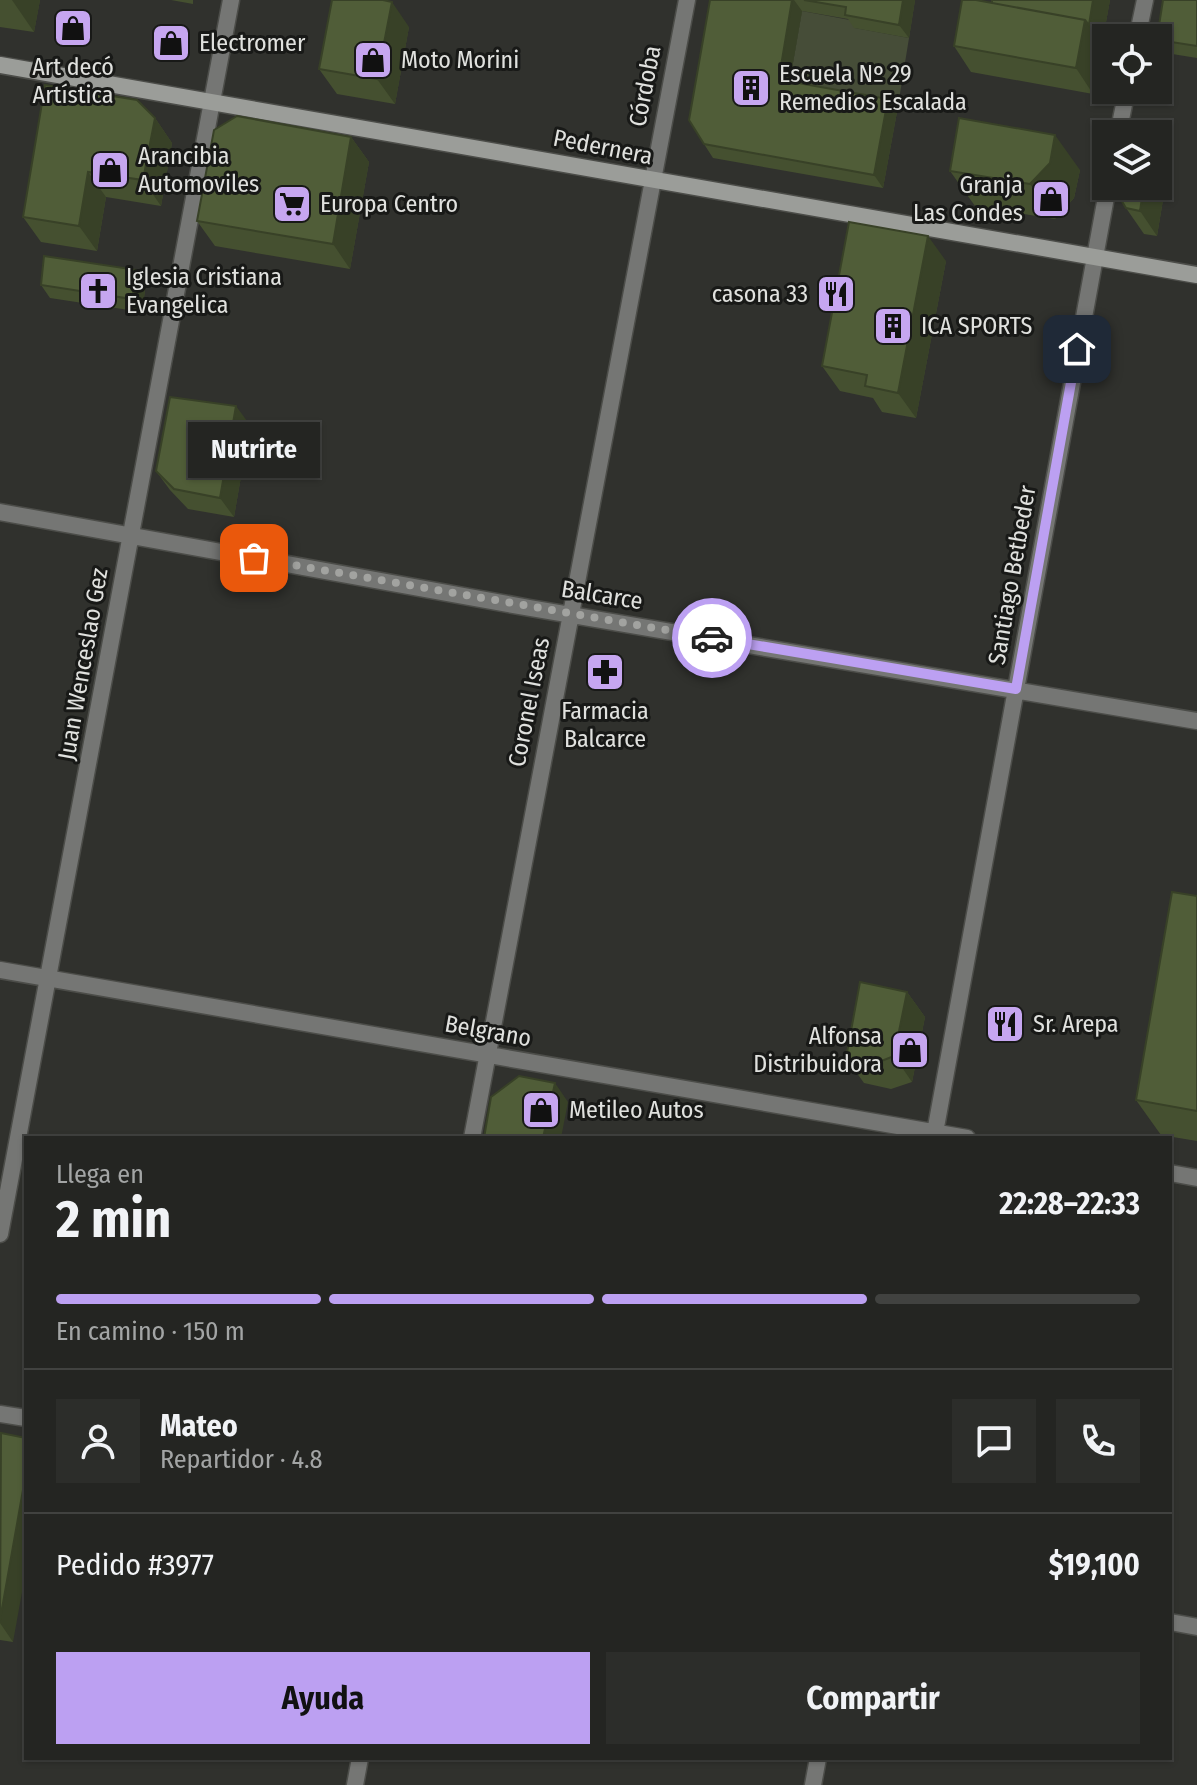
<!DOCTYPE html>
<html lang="es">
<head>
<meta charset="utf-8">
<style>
	:root { --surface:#242522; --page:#2c2d2a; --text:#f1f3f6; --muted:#a3a5a5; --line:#414240; --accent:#bca0f2 }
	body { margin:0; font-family:"Fira Sans Condensed",sans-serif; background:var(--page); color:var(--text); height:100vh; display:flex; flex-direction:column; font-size:30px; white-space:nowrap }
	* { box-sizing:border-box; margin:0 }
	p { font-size:26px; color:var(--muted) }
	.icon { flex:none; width:44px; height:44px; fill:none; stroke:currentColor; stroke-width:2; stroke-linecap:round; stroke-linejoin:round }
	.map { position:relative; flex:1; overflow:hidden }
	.panel { position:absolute; left:24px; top:1136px; width:1148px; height:624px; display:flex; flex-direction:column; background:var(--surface); border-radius:0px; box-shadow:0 2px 6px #0004,0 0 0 2px var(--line) }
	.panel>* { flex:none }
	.buttons { position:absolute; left:1092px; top:24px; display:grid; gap:16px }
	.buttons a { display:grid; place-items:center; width:80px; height:80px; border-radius:0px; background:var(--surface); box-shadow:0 2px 6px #0004,0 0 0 2px var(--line); font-size:40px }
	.pin { position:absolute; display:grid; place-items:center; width:68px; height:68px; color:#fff; margin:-34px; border-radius:16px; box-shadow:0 4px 12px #0006 }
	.courier { position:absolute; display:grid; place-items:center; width:80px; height:80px; margin:-40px; border:6px solid #bca0f2; border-radius:50%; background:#fff; color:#222; box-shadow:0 2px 10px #0007 }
	.bubble { position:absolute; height:56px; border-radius:0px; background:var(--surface); box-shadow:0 2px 6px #0004,0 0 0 2px var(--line); font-size:26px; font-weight:700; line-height:56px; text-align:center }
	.summary em { font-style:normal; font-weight:700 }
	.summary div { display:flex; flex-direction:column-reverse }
	.summary { display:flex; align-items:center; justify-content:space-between; height:136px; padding:0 32px }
	h1 { font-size:52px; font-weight:700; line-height:60px }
	.bar { display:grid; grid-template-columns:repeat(4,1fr); gap:12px 8px; align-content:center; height:96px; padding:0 32px }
	.bar i { height:10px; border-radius:6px; background:var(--line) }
	.bar .selected { background:var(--accent) }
	.bar p { grid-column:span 4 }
	.line { display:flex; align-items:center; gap:20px; padding:0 32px; border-top:2px solid var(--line) }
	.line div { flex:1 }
	.round { display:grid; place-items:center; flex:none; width:84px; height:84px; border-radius:0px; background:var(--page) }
	.cta { display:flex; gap:16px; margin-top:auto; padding:16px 32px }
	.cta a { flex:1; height:92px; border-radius:0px; background:var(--accent); color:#111; font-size:32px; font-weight:700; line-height:92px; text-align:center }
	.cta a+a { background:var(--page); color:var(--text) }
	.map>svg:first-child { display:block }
	.green { fill:#464d38 }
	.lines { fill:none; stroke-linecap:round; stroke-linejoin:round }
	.street-casing { stroke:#4c4d49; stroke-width:19 }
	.secondary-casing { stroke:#4c4d49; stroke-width:19 }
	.street { stroke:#757674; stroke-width:16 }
	.secondary { stroke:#9b9d99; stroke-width:16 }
	.wall { fill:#455030 }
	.shaded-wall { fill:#384127 }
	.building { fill:#505d38; stroke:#384127; stroke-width:2 }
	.done { stroke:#a2a3a0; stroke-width:8; stroke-dasharray:0 14.4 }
	.route { stroke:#bca0f2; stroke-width:10 }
	.labels { text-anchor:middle; stroke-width:6; stroke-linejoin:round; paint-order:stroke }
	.poi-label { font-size:24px; fill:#e0e1de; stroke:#181917; text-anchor:start }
	.street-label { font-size:24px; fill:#e0e1de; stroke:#181917 }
</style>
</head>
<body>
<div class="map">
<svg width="1197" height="1785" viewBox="0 0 1197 1785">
	<rect width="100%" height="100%" fill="#30312d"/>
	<path class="green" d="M802,11L855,21V28L909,38L897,112L802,96L790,80Z"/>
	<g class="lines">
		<g class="street-casing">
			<path id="street" d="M1137,38L1145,0
				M1118,134L1127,90
				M0,512L530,608L1197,721
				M0,970L967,1138
				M472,1138L687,0
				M934,1138L1108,186
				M1170,1173L1197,1178
				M0,1234L231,0
				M0,1414L26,1418
				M1170,1622L1197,1627
				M355,1785L360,1758
				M813,1785L818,1758"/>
		</g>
		<g class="secondary-casing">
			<path id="secondary" d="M0,65L1197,275"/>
		</g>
		<use href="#street" class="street"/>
		<use href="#secondary" class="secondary"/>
	</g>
	<path class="wall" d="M0,0H40L34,32L0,27Z
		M171,0H193V4Z
		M710,0H915L909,38L854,28L848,19L802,11L790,79L793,82L888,99L897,112L883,188L713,158L704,144Z
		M1110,0L1093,94L971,72L954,46L992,3Z
		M1197,0V58L1166,53L1158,42V38Z
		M409,27L395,104L337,94L319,69Z
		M155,118L172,143L161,206L106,197L97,251L41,242L23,217Z
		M351,137L369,162L350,269L215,246L197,221Z
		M1080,170L1074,198L1055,219L975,206L950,171Z
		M1165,188L1157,236L1144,234L1126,208Z
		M946,261L916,418L882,412L873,398L840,391L822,366Z
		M137,270L146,283L142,312L50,298L41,285Z
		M250,425L234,517L188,509L170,490L156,471Z
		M1197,896V1141L1161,1135L1136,1100Z
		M907,992L925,1017L912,1082L891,1089L864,1083L846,1058Z
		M0,1434L13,1642L0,1640Z"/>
	<path class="shaded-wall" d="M12,0H40L34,32Z
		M792,0H794L802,11L790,80L781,66Z
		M903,0H915L909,38L899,25Z
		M1093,0H1110L1093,94L1076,68L1085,20Z
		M392,2L409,27L395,104L377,79Z
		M888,99L897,112L883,188L874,175Z
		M155,118L172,143L161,206L143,180Z
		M1055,135L1080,170L1074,198L1055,219L1030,184Z
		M351,137L369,162L350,269L333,244Z
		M88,172L106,197L97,251L79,226Z
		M1158,178L1165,188L1157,236L1140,211L1144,186H1158Z
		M928,236L946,261L916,418L898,393Z
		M137,270L146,283L142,312L132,299Z
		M236,406L250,425L234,517L220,498Z
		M907,992L925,1017L912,1082L894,1056Z
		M555,1083L568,1102L561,1138H543Z
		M26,1473V1570L13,1642L0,1623V1620Z"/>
	<path class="building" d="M332,0H383L392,2L377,79L319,69Z
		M710,0H792L781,66L793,82L888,99L874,175L704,144L689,120Z
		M804,0H903L899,25L845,15L846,7Z
		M962,0H976L1085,20L1076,68L954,46Z
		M992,0H1093L1089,25L1085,20L992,3Z
		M1163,0H1197V46L1158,40V38H1157Z
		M45,85L137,100L155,118L143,180L88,172L79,226L23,217Z
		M237,116L351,137L333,244L197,221L214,130Z
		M959,118L1055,135L1050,163L1030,184L950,171Z
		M1119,186H1144L1140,211L1126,208L1118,195Z
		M849,222L928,236L898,393L865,386L867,375L822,366Z
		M44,256L137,270L132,299L41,285Z
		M170,397L236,406L220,498L174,489L156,471Z
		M1172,892L1197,896V1111L1136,1100Z
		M860,982L907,992L894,1056L874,1064L846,1058Z
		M519,1076L555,1083L543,1138H484L491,1097Z
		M1,1433L26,1438V1473L0,1620Z"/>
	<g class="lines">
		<path class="done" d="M254,558L712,638"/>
		<path class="route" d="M712,638L1016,689L1077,349"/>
	</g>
	<defs>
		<g id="shop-square" transform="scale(2)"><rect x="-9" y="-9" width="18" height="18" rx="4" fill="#c6a6f0" stroke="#181917"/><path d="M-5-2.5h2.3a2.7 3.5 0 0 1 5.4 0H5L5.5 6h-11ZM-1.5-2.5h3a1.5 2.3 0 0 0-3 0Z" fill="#111"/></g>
		<g id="building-square" transform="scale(2)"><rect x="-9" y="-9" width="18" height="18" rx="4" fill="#c6a6f0" stroke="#181917"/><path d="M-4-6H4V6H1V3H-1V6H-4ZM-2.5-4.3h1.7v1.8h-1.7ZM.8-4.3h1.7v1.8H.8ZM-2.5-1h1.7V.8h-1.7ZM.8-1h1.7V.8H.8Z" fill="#111"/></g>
		<g id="supermarket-square" transform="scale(2)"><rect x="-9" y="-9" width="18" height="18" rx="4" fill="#c6a6f0" stroke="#181917"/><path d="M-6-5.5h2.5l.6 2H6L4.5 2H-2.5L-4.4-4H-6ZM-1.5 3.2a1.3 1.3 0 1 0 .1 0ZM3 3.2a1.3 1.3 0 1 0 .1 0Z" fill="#111"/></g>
		<g id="church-square" transform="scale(2)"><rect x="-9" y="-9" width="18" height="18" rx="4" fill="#c6a6f0" stroke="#181917"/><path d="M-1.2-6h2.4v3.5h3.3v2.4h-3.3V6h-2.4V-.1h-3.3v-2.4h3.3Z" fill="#111"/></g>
		<g id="restaurant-square" transform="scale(2)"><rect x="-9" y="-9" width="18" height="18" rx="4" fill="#c6a6f0" stroke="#181917"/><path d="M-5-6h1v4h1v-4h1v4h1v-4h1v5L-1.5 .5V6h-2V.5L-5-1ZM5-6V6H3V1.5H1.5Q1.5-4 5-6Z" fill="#111"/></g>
		<g id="pharmacy-square" transform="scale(2)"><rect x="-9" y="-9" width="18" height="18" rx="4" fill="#c6a6f0" stroke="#181917"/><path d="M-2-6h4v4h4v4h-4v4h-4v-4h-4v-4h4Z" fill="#111"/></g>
	</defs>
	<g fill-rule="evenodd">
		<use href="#shop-square" x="73" y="28"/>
		<use href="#shop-square" x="171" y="43"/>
		<use href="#shop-square" x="373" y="60"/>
		<use href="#building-square" x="751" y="88"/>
		<use href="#shop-square" x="110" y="170"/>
		<use href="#shop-square" x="1051" y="199"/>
		<use href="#supermarket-square" x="292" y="204"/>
		<use href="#church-square" x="98" y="291"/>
		<use href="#restaurant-square" x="836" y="294"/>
		<use href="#building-square" x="893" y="326"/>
		<use href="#pharmacy-square" x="605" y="672"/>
		<use href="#restaurant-square" x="1005" y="1024"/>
		<use href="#shop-square" x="910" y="1050"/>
		<use href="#shop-square" x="541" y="1110"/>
	</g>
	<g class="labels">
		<g class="poi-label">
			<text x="199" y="51">Electromer</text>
			<text x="401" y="68">Moto Morini</text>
			<text x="73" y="75" text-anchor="middle">Art decó<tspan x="73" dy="28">Artística</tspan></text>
			<text x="779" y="82">Escuela Nº 29<tspan x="779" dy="28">Remedios Escalada</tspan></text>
			<text x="138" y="164">Arancibia<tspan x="138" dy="28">Automoviles</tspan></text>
			<text x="1023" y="193" text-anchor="end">Granja<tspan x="1023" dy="28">Las Condes</tspan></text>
			<text x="320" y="212">Europa Centro</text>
			<text x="126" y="285">Iglesia Cristiana<tspan x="126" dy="28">Evangelica</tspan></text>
			<text x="808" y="302" text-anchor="end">casona 33</text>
			<text x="921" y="334">ICA SPORTS</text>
			<text x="605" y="719" text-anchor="middle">Farmacia<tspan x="605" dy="28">Balcarce</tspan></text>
			<text x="1033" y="1032">Sr. Arepa</text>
			<text x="882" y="1044" text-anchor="end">Alfonsa<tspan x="882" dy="28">Distribuidora</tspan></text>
			<text x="569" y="1118">Metileo Autos</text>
		</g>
		<g class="street-label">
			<text transform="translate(645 86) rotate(-79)" y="8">Córdoba</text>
			<text transform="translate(603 147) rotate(11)" y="8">Pedernera</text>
			<text transform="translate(1012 575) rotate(-80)" y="8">Santiago Betbeder</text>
			<text transform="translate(602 595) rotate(9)" y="8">Balcarce</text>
			<text transform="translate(83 664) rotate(-80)" y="8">Juan Wenceslao Gez</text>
			<text transform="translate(529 702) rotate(-79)" y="8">Coronel Iseas</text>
			<text transform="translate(488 1031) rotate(10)" y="8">Belgrano</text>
		</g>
	</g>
</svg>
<div class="buttons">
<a><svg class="icon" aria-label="locate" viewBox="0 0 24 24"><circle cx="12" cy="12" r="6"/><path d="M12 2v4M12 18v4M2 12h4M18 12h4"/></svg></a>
<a><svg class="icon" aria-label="layers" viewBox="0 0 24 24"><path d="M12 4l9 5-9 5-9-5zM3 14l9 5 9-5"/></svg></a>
</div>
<div class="pin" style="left:254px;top:558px;background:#ea580c"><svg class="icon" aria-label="bag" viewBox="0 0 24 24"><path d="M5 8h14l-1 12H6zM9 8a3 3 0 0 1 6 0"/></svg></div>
<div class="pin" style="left:1077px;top:349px;background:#1f2937"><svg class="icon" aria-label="home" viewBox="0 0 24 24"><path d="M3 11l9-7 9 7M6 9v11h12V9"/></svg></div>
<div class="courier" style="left:712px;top:638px"><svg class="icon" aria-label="car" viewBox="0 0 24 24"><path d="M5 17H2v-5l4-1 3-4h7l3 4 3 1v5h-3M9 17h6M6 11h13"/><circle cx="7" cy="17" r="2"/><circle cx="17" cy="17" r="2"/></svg></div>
<div class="bubble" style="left:188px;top:422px;width:132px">Nutrirte</div>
<section class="panel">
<div class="summary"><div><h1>2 min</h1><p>Llega en</p></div><em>22:28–22:33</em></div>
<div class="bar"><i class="selected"></i><i class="selected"></i><i class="selected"></i><i></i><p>En camino · 150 m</p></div>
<div class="line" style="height:144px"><a class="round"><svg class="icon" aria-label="person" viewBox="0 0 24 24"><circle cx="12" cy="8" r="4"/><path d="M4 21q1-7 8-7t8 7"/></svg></a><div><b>Mateo</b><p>Repartidor · 4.8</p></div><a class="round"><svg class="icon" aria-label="chat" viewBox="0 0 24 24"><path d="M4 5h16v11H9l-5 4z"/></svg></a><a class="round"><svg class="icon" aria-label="phone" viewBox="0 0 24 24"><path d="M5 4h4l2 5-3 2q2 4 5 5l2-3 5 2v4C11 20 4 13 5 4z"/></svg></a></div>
<div class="line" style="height:104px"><div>Pedido #3977</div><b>$19,100</b></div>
<div class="cta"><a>Ayuda</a><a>Compartir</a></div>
</section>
</div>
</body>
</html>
